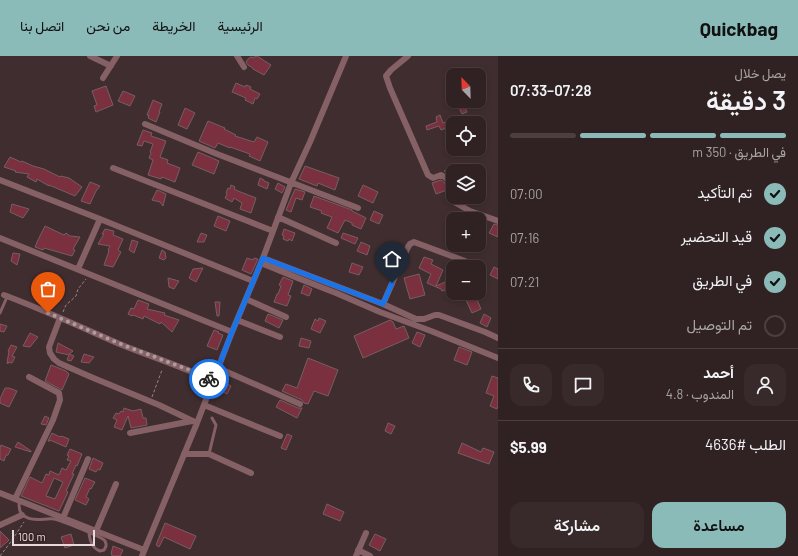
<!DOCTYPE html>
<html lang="ar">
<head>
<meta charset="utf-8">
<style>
	:root { --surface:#302223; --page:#382a2b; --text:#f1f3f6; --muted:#a8a4a6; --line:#4b3f41; --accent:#8bbbb9 }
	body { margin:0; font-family:Barlow,Vazirmatn,sans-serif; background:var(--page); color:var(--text); direction:rtl; height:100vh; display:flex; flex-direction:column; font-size:15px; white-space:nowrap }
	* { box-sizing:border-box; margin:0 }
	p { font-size:13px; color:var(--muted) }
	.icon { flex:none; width:22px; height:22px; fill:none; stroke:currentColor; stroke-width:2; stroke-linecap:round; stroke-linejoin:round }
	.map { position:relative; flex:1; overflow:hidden; direction:ltr }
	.side { display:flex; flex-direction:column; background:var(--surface); width:300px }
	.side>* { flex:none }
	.needle { width:26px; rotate:337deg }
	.buttons { position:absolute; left:446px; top:12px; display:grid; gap:8px }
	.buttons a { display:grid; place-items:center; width:40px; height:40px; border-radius:8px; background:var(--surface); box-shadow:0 2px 6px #0003,0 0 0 1px var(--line); font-size:20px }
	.scale { position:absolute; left:12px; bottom:10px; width:83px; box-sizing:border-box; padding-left:4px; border:2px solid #e7d9db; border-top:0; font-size:11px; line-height:14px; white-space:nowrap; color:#e7d9db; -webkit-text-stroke:3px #352325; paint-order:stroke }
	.pin { position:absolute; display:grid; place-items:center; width:34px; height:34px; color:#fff; margin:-41px -17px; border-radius:50% 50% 50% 0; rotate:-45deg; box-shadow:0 0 4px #0007 }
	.pin .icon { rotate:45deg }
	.courier { position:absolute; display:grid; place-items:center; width:40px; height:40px; margin:-20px; border:3px solid #1a73e8; border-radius:50%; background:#fff; color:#222; box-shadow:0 1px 5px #0007 }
	.summary em { font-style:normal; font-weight:600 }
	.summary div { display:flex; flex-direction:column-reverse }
	.summary { display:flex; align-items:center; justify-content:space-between; height:68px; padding:0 12px }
	h1 { font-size:26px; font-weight:600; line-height:30px }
	.bar { display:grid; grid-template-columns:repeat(4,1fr); gap:6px 4px; align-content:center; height:48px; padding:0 12px }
	.bar i { height:5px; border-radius:3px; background:var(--line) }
	.bar .on { background:var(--accent) }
	.bar p { grid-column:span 4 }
	.line { display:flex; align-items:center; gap:10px; padding:0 12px; border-top:1px solid var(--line) }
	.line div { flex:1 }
	.round { display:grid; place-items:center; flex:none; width:42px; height:42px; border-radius:12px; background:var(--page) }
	ol { padding:0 12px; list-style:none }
	li { display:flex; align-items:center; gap:12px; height:44px }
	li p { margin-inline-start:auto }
	li .icon { padding:4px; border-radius:50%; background:var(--accent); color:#111; stroke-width:4 }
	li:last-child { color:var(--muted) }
	li i { width:22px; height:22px; border:2px solid var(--line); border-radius:50% }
	.button { display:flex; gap:8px; margin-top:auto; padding:8px 12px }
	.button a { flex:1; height:46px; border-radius:12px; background:var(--accent); color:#111; font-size:16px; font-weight:600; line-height:46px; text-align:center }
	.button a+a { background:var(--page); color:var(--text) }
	header { display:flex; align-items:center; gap:24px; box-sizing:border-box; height:56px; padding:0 20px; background:var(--accent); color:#111 }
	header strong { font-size:19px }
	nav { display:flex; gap:22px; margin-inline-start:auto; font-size:14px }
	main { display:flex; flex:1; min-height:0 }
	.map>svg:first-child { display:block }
	.building { fill:#7a303e; stroke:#755f61; fill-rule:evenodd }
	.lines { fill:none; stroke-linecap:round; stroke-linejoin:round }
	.path { stroke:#968587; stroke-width:1; stroke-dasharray:3 2; stroke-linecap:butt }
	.lane { stroke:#856165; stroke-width:3 }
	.street { stroke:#856165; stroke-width:6 }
	.done { stroke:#ad9d9f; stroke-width:4; stroke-dasharray:0 7.2 }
	.route { stroke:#1a73e8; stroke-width:5 }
</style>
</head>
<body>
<header>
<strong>Quickbag</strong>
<nav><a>الرئيسية</a><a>الخريطة</a><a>من نحن</a><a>اتصل بنا</a></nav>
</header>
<main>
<section class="side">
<div class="summary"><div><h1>3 دقيقة</h1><p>يصل خلال</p></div><em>07:28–07:33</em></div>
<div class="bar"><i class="on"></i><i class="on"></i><i class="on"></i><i></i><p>في الطريق · 350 m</p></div>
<ol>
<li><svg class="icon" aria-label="check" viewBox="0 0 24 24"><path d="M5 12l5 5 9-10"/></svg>تم التأكيد<p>07:00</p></li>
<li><svg class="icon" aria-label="check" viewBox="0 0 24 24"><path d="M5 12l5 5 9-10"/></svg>قيد التحضير<p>07:16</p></li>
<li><svg class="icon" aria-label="check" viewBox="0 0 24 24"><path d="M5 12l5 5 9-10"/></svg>في الطريق<p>07:21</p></li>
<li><i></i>تم التوصيل</li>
</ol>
<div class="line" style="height:72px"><a class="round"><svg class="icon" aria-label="person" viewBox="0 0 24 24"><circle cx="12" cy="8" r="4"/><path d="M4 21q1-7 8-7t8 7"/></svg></a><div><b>أحمد</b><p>المندوب · 4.8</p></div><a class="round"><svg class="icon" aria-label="chat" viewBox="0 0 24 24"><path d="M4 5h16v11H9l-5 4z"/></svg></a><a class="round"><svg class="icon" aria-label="phone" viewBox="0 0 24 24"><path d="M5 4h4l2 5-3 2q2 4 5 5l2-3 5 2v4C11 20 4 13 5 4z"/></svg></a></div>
<div class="line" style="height:52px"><div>الطلب #4636</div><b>$5.99</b></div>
<div class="button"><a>مساعدة</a><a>مشاركة</a></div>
</section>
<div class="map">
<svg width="498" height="500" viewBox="0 0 498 500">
	<rect width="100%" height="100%" fill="#402d2f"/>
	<path class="building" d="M255,0H257L271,9L264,19L253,13V12L248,9L246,6L248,3L251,1L254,2Z
		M236,27L245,31L246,29L251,31L250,33L260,38L257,43L255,42L253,48L245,44L246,42L232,36Z
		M106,30L113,49L96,56L94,50L97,49L92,35Z
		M123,35L135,40L130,50L118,45Z
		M153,44L162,48L159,56H160L156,66L148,62L149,59H147Z
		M456,45H462L467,56L462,58Z
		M185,52L195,57L187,73L178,69Z
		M440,59L443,67L452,64L453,66V72L450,73L449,71L441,74L439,70L427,74L426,70L437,66L436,61Z
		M208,65L225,72L224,73L236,79L235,80L254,86L257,81L268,86L260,105L249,100L250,98L230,91V92L218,87L215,92L199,85Z
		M143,74L152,77L151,80L166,85L160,101L168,104L167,107L180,112L175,126L162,121L161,123L148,119L153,104L149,102L151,97L150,96L153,88L144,85L142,90L137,89Z
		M198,96L219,105L214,118L192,109Z
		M10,101L21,106L22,105L33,110L44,113L60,121L61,120L69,122L82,131L75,140L49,129V130L37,123L36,126L27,121L29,118L15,116L16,115L4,111Z
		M462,108L465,115H453V121L452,122L448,118L447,115H444Z
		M305,110L339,122L335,134L318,127L317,130L299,123Z
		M260,122L264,124V125L269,127L267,133L258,129Z
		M441,124L445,127L447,134L436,138L432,127Z
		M90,126L100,130L96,135L90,148L81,145Z
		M278,127L285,131L282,137L275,133Z
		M231,129L235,131L234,133L238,135L256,142L251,157L240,153L242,147L234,142L232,146L225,142L227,138L226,137L228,132L230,133Z
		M363,129L378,136L373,147L358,140Z
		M295,133L305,136L302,144L296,142L291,156L286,154Z
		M157,134L166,138L163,150L160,146L152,144Z
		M314,140L352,154V155L366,162L361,173L352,169V167L345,164L338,177L327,172L332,161L321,157L322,155L310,151Z
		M12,148L29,153L23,162L10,156Z
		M374,155L383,159L379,168L370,164Z
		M218,160L230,165L226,175L214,170Z
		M494,168L498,169V181L489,177Z
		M45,170L64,179L66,177L70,180L80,181L73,193L75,194L72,200L44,192L43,194L35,191L38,184Z
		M105,173L114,175L113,179L123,183L118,194L121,196L113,211L104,209L109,195L108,194L110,190L98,188L104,178H102Z
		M284,173L295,177L292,185L289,183L288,185L283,183L284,180L282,179Z
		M201,177L207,179L204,186H197Z
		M343,177L358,182L355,188L341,182Z
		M132,184L138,186L134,197L129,194Z
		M361,186L370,190L367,199L357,195Z
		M162,194L165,196L166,202L164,204L159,202Z
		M13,197L20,198L17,209L11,205Z
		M424,201L433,204L431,208L443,214L436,230L450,224L447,217L453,215V231L442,235L441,233L427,227L431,218L419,212Z
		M247,202L253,204L254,202L258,203L251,218L242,214Z
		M352,207L363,211L359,219L349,216Z
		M494,211L498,213V223L490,219Z
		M203,212L196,226L189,222L193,213Z
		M419,218L425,239L410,243L404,222Z
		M283,221L293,225L288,239L291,240L287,250L274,246L277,238H278L281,230L279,229Z
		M168,222L179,225L174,233L169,231Z
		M304,229L312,233L309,240L301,237Z
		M475,239L481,253L472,257L466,244Z
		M138,244L149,248L147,253L165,257L164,259L179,264L172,276L161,266L160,268L144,260L143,263L133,259L132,260L128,258L131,252L134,253Z
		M215,246H220L219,260H217Z
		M268,258L283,264L279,272L265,265Z
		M484,258L491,262L487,271L480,267Z
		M319,262L326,265L320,277L311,273L315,263L318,265Z
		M390,264L393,266L396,273L404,270L409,282L363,302L354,280Z
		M0,268L7,270L4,276L0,275Z
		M214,274L219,276L218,277L223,279L217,294L207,290Z
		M417,276L425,279L420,291L412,287Z
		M30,277L38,281L30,291L23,290Z
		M301,282L311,285L309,292L299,290Z
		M58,287L73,295L69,298L74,300L71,305L67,304L69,299L56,296Z
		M11,289L17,291L12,300L15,301L12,307L8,306V308L7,307L9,295H8Z
		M459,291L472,296L467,309L454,304Z
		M84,298L94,301L89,307L81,306Z
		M308,302L338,314L328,340L314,335L308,348L304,347L302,344L282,335L286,328L297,332Z
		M51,309L66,315L69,318L62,334L45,325Z
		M492,320L498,322V350L497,353L490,350L494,340L486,337Z
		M222,325L231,330L227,338L218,333Z
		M5,332H9L17,335L9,351L0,347V343Z
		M280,344L298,352H302L297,362L276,351Z
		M124,352L133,355L141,353L143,362H146L147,369L131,372L128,360L122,374L114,371L117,364L113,362L116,357L119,358L121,355L123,356Z
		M45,360L49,362L46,369L41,368Z
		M388,367L395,370L391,378L385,375Z
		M52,377L60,381L61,380L64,381L69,383L66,391L50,384V385H48Z
		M287,378L292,380L286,394L281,392Z
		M18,386L31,395V396L15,391Z
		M462,387L481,396L483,392L494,396L489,408L458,397Z
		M1,389L11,393L8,399H6L4,405L0,403V392Z
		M70,393L82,398L77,410L76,409L72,418H74L66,435L68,436L59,455L21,440L30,421L42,427L46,418L49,419L50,415L59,419L62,412L66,414L71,405L67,404L69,400L67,399ZM54,422L63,426L55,443L46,440Z
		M93,402L103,407L100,414L98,413L96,416L89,413Z
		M85,422L95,426L91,433L90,432L86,441L89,443L86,449L75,444Z
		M327,448L344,456L340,465L323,458Z
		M165,467L196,480L190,493L164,481L159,491L156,489Z
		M0,475L9,484L0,492Z
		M71,478L74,489L65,492L61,481Z
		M375,478L386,483L380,495L369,489Z
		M113,490L123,494L120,500H112V499L111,498Z"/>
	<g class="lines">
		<path class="path" d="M63,256L66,249L76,240L78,233L86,223
			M152,341L162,314
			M0,500L10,487L24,466"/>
		<path class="lane" d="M0,257L7,241
			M209,398L216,369L212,362
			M19,445C19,452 19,458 26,461C34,466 45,462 54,463C60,464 103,481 105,485C107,489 106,491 104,494L100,495C92,492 90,485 89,477"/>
		<path class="street" d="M90,0L111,10
			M237,0L244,11
			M408,0L391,14L386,20L390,32L428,119L433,122L441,119C450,123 451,129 453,139
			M103,22L117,0
			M145,68L217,98L358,152
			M113,112L273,175
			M0,124L100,163L253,225
			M453,141L454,146L470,155L498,165
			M278,161L336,187
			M0,182L232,276
			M263,202L310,220L383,248L416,263H424L435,259H439L485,276L498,282
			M261,207L300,223L336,237L380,256L431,275L498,302
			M78,213L100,163
			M4,239C44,254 83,272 122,289C152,301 183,311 213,325
			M246,243L286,261
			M383,248L408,191L410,188L414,186L465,205
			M60,262L49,291L50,297L54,303L59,307L91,321L159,349L197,367
			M237,264L280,281
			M218,312L300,348
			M204,349L280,380
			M130,377L192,365
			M184,398H209L251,417
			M0,437L144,494
			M15,443L53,364L60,344L59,337L29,321
			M63,462L88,403
			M0,469L22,459
			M96,475L116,428
			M358,494L370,500
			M142,500L197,367L232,276L263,202L291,127L310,86L346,0
			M356,500L366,477"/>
	</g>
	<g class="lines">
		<path class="done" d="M48,257L123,289L192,315L209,323"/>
		<path class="route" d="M209,323L213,325L232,276L263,202L310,220L383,248L392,227"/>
	</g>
</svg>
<div class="buttons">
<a><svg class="needle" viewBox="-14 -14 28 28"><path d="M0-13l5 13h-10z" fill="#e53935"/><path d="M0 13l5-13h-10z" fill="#a8a4a6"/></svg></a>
<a><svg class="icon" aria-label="locate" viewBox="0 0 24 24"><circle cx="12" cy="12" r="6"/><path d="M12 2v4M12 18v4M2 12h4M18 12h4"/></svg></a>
<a><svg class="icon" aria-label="layers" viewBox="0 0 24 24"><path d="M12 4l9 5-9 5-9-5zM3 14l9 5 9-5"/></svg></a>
<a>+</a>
<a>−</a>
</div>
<div class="scale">100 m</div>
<div class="pin" style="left:48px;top:257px;background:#ea580c"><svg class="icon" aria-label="bag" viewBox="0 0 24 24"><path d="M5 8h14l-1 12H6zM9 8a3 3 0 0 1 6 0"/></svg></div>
<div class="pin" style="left:392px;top:227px;background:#1f2937"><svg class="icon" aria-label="home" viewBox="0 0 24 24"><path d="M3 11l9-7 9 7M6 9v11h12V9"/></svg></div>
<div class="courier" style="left:209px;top:323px"><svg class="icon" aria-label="bike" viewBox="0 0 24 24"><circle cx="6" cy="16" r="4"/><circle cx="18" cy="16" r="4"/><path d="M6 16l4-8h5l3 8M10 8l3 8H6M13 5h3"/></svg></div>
</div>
</main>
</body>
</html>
